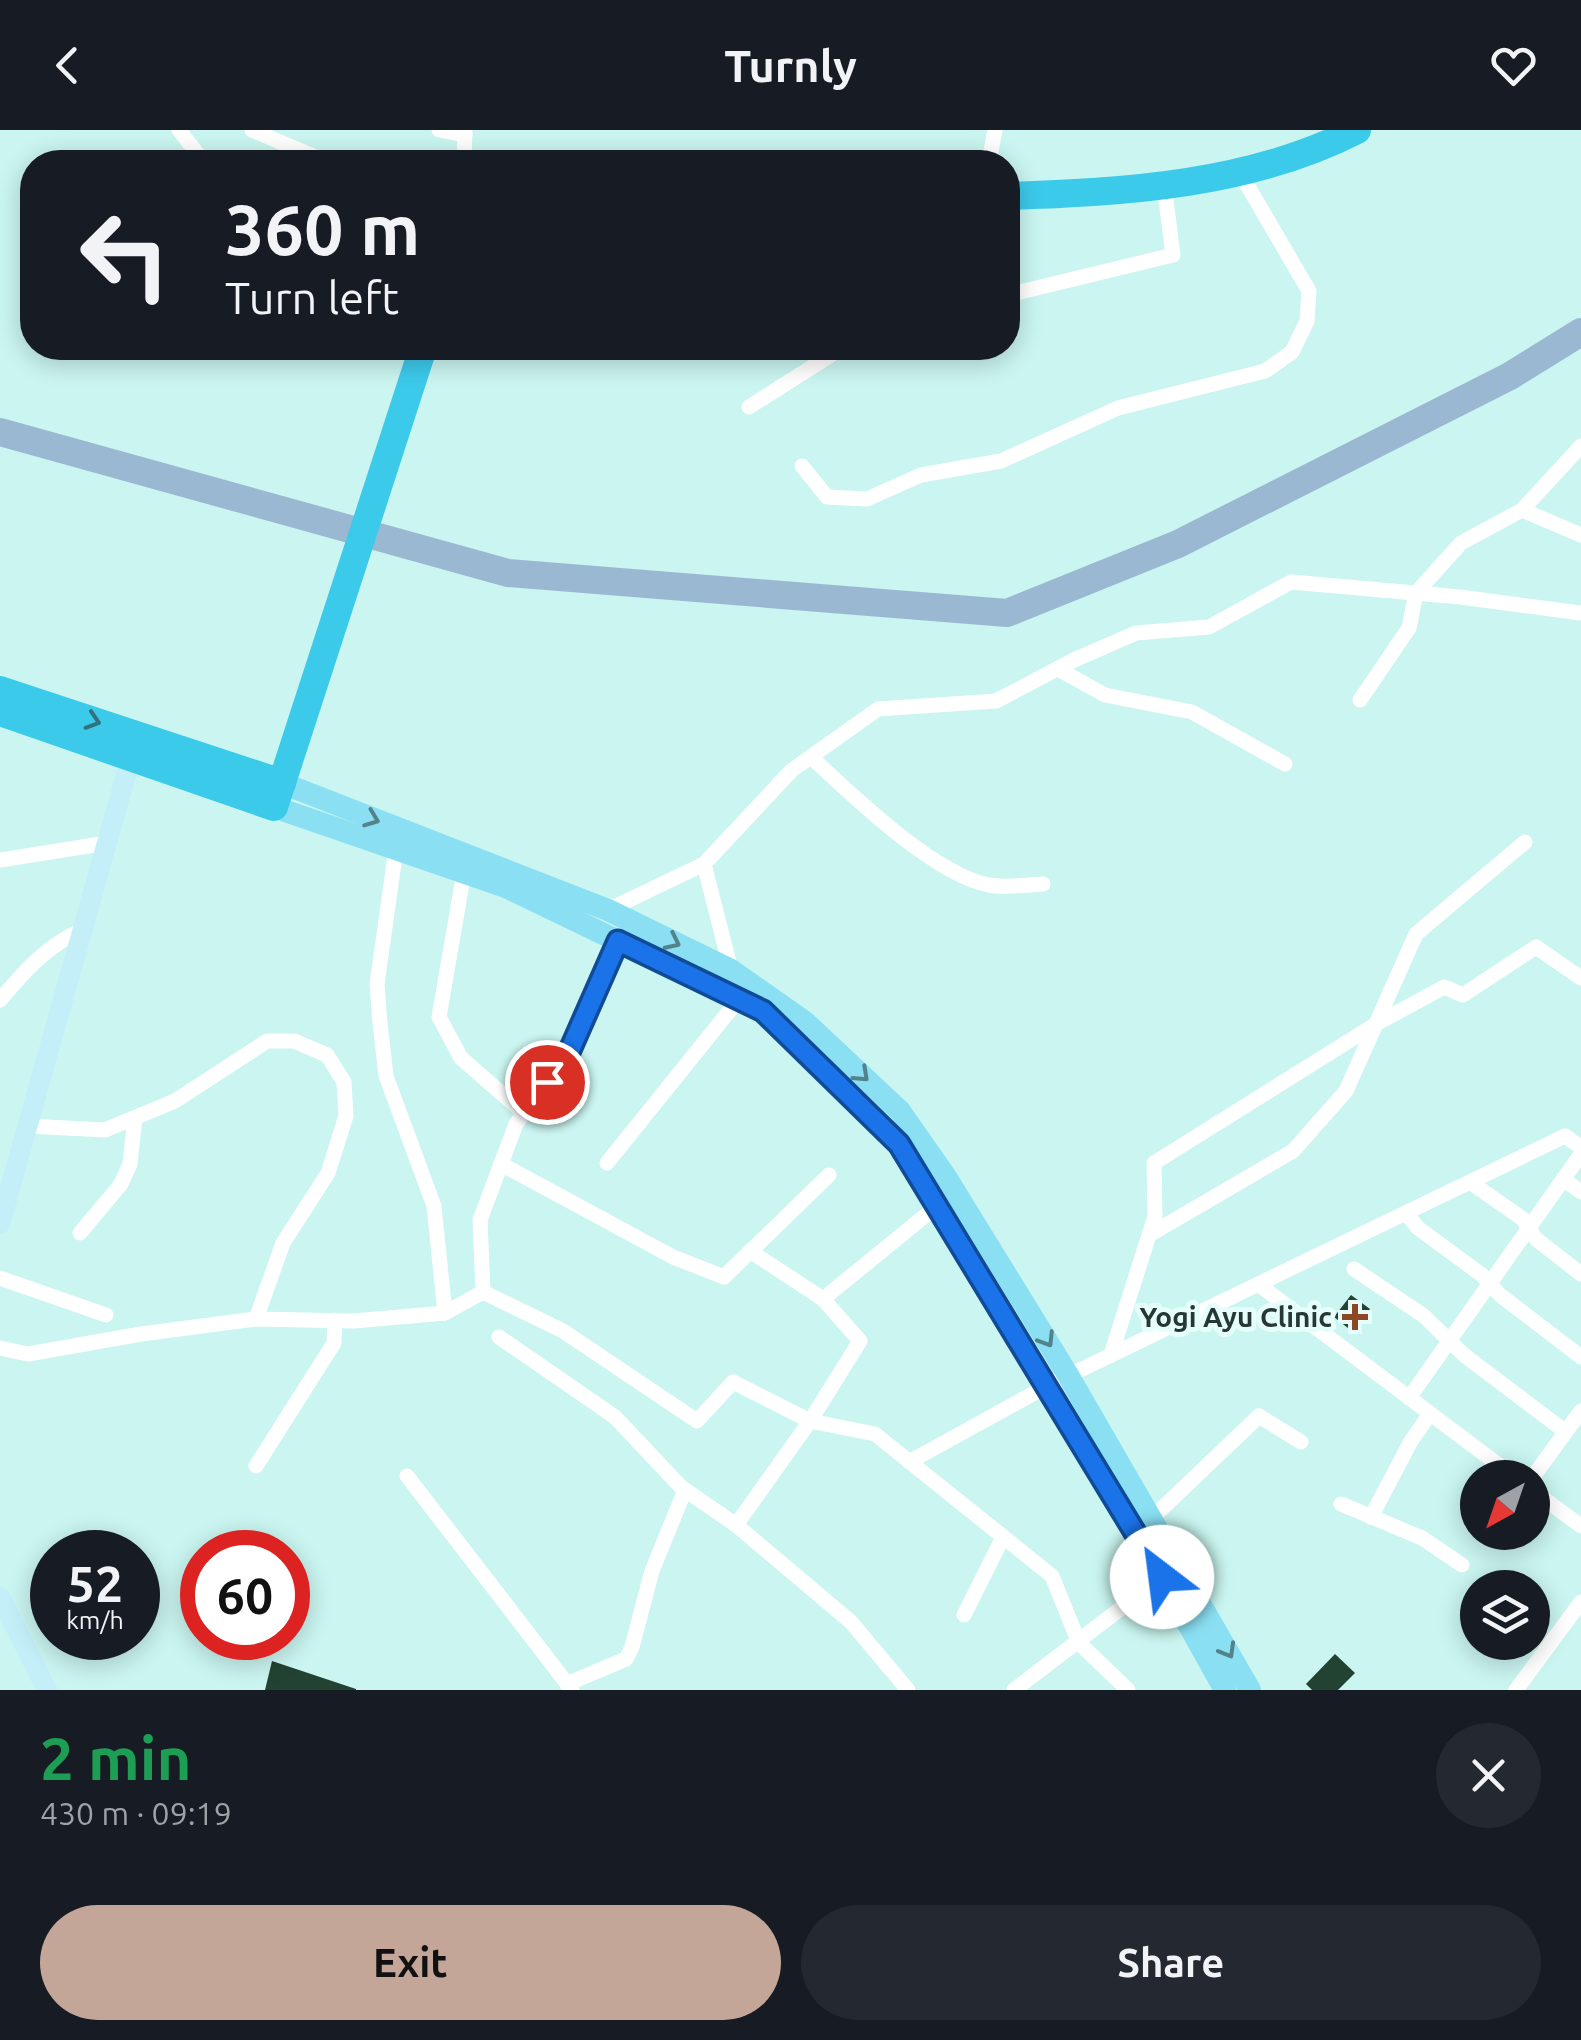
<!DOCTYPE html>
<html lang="en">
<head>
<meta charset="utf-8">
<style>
  body { margin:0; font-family:Ubuntu,sans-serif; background:#242831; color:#f1f3f6; height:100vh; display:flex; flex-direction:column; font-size:38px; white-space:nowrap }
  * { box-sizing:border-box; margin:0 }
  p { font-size:32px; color:#9ea1a6 }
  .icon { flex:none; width:55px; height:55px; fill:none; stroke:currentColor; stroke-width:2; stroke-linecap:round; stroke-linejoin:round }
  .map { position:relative; height:1560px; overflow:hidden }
  .panel { display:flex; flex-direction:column; background:#171b24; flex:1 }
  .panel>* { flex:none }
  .guide { position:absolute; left:20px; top:20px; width:1000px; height:210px; border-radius:40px; box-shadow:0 5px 25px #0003; background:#171b24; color:#f1f3f6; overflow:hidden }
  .needle { width:65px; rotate:220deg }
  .buttons { position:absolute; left:1460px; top:1330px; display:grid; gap:20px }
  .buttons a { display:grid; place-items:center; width:90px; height:90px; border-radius:50%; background:#171b24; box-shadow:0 5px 25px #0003; font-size:50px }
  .speed { position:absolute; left:30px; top:1400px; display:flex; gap:20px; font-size:50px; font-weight:700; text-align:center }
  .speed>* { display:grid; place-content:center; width:130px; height:130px; border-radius:50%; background:#171b24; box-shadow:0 5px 25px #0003; line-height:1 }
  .speed small { font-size:25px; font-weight:400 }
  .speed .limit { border:15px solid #d22; background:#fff; color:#111 }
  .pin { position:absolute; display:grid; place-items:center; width:85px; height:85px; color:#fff; margin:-42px; border:5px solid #fff; border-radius:50%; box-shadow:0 2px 10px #0007 }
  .me { position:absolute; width:110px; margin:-55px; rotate:330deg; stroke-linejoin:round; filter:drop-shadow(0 0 8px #0008) }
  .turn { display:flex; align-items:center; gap:35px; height:210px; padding:0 40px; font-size:45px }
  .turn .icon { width:130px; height:130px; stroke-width:2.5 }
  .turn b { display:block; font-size:70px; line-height:85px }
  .round { display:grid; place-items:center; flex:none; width:105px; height:105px; border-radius:52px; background:#242831 }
  .headline { display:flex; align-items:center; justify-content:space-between; height:170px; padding:0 40px }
  h1 { font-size:60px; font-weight:600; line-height:75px; color:#1e9e55 }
  .action { display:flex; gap:20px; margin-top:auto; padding:20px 40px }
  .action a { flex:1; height:115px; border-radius:60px; background:#c4a698; color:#111; font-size:40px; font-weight:600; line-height:115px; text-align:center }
  .action a+a { background:#242831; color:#f1f3f6 }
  header { display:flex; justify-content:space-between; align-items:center; height:130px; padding:0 40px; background:#171b24; font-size:45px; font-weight:600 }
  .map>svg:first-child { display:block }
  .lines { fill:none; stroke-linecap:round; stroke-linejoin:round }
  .river { stroke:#9bb8d2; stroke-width:28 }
  .building { fill:#224332 }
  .street { stroke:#fff; stroke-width:15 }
  .secondary { stroke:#c4eff9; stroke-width:20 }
  .primary { stroke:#8adff3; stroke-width:22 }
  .highway { stroke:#3ccaeb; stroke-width:28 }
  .oneway { stroke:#2f727e }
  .oneway2 { stroke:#53838a }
  .route-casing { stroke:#114b97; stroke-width:25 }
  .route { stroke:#1a73e8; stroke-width:18 }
  .poi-dot { fill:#8e4725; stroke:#e5fefb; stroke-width:4 }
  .labels { text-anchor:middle; stroke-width:10; stroke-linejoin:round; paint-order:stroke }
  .poi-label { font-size:28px; font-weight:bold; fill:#263735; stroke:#e5fefb; text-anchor:end }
</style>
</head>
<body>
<header><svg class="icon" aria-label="back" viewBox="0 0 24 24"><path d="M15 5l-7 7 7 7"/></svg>Turnly<svg class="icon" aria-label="heart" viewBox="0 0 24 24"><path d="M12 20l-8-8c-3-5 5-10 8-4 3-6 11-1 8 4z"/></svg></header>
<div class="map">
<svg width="1581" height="1560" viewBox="0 0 1581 1560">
  <rect width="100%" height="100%" fill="#caf5f0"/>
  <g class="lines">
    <polyline class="river" points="0,302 508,443 1007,483 1178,414 1510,246 1581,202"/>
  </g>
  <g class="building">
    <polygon points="1351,1165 1370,1179 1353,1202 1334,1187"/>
    <polygon points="1335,1524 1355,1543 1338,1560 1312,1560 1306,1554"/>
    <polygon points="272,1531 356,1559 356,1560 265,1560"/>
  </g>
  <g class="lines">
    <g class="street">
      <polyline points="179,0 204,32"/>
      <polyline points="252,0 327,32"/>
      <polyline points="439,0 465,5"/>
      <polyline points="464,32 465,0"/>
      <polyline points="989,32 995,0"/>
      <polyline points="1016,163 1173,125 1164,54"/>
      <polyline points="749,277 842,218"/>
      <polyline points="802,336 827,367 867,369 921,345 1001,331 1118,278 1265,241 1292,222 1307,191 1309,161 1239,41"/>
      <polyline points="1522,380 1581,405"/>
      <polyline points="1058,539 1105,565 1192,582 1285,634"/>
      <polyline points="1360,570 1409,498 1416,463 1461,413 1522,380 1581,316"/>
      <path d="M 811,627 C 853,666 932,743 988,755 C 1005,758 1026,755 1043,754"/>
      <polyline points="396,719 377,854 380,893 386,946 434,1076 445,1183"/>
      <polyline points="0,730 107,713"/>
      <polyline points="704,734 792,640 878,579 996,571 1074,530 1136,503 1209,497 1291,452 1460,467 1581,483"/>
      <polyline points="464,742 439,887 461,928 524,983"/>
      <polyline points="608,780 704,734 731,840"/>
      <path d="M 0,870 C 24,842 48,814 83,800"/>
      <polyline points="27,996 105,1000 175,971 267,911 294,911 327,925 344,952 346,986 328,1043 283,1113 256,1189"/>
      <polyline points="607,1033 739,869"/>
      <polyline points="501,1034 673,1127 724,1147 829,1045"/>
      <polyline points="1563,1049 1581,1062"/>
      <polyline points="1470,1052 1523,1089 1536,1109 1581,1144"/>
      <polyline points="1406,1083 1418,1098 1482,1145 1500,1165 1581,1227"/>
      <polyline points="80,1103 121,1054 130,1034 135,988"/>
      <polyline points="1149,1105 1293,1021 1346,961 1416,804 1525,712"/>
      <polyline points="1354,1139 1424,1186 1464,1225 1566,1302"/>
      <polyline points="0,1148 106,1185"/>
      <polyline points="1258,1154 1516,1348"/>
      <polyline points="483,1162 563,1201 697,1291 733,1252 810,1291 875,1304 1052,1446 1079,1513 1128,1560"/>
      <polyline points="483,1162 480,1090 516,994 570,920 617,811"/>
      <polyline points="823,1169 937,1076"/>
      <polyline points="499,1207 615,1287 681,1357 736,1395 851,1492 908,1560"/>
      <polyline points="0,1218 28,1224 141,1204 256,1189 354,1191 445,1183 483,1162"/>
      <polyline points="1111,1225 1155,1086 1154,1033 1376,894 1444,857 1463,865 1536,817 1581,848"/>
      <polyline points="1409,1268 1581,1024"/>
      <polyline points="909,1332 1047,1256 1565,1006 1581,1017"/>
      <polyline points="256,1336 334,1213 335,1190"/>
      <polyline points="407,1346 572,1560"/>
      <polyline points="1532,1348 1581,1281"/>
      <polyline points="1532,1360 1581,1396"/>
      <polyline points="1341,1374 1422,1408 1462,1435"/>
      <polyline points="1371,1387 1411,1311 1430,1284"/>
      <polyline points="1152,1388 1259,1286 1301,1312"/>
      <polyline points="736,1395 810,1291 860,1211 823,1169 750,1121"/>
      <polyline points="964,1485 1003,1407"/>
      <polyline points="567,1554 626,1529 632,1517 652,1441 685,1360"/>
      <polyline points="1014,1560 1162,1447"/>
      <polyline points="1516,1560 1581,1472"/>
    </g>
    <g class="secondary">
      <polyline points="0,1094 131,627"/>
      <polyline points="0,1467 47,1560"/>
    </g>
    <g class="primary">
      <polyline points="282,653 608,780 731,840 805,892 900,981 946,1047 1068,1245 1250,1560"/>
      <polyline points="274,677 506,757 763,881 899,1014 1145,1417 1225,1560"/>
    </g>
    <g class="highway">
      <path d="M 1008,66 C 1125,62 1250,55 1357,0"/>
      <polyline points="0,560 282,653"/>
      <polyline points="0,582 274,677 423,218"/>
    </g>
  </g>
  <defs><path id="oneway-chevron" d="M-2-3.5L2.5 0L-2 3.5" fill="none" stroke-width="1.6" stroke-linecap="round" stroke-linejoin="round" transform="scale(2.5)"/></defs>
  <use class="oneway" href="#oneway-chevron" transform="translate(93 591) rotate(18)"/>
  <g class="oneway2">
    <use href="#oneway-chevron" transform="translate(372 689) rotate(21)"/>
    <use href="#oneway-chevron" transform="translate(673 812) rotate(26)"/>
    <use href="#oneway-chevron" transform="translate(862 945) rotate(43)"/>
    <use href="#oneway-chevron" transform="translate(1047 1210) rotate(58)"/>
    <use href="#oneway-chevron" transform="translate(1228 1521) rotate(60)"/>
  </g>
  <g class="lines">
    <defs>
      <polyline id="route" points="547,952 570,920 618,811 763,881 899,1014 1162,1447"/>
    </defs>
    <use href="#route" class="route-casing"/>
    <use href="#route" class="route"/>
  </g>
  <path class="poi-dot" d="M1350 1172h10v10h10v10h-10v10h-10v-10h-10v-10h10z"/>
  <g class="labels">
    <g class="poi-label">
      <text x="1332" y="1197">Yogi Ayu Clinic</text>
    </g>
  </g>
</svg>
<div class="buttons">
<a><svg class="needle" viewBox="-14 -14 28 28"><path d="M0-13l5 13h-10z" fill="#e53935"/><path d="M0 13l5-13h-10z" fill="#9ea1a6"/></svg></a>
<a><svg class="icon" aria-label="layers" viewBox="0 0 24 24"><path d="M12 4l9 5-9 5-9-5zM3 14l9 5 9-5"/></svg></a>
</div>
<div class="speed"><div>52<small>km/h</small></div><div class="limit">60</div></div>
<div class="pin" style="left:547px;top:952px;background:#d93025"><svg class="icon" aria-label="arrive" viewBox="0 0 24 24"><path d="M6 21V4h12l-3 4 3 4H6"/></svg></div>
<svg class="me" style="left:1162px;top:1447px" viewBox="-20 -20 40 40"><circle r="19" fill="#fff"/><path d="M0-13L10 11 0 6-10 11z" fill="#1a73e8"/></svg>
<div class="guide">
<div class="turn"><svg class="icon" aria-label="left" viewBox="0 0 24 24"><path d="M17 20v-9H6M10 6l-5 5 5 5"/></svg><div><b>360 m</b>Turn left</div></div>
</div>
</div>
<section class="panel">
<div class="headline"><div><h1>2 min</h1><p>430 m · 09:19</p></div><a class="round"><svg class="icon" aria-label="close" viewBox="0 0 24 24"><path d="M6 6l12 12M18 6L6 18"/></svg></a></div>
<div class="action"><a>Exit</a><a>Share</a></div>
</section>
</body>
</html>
